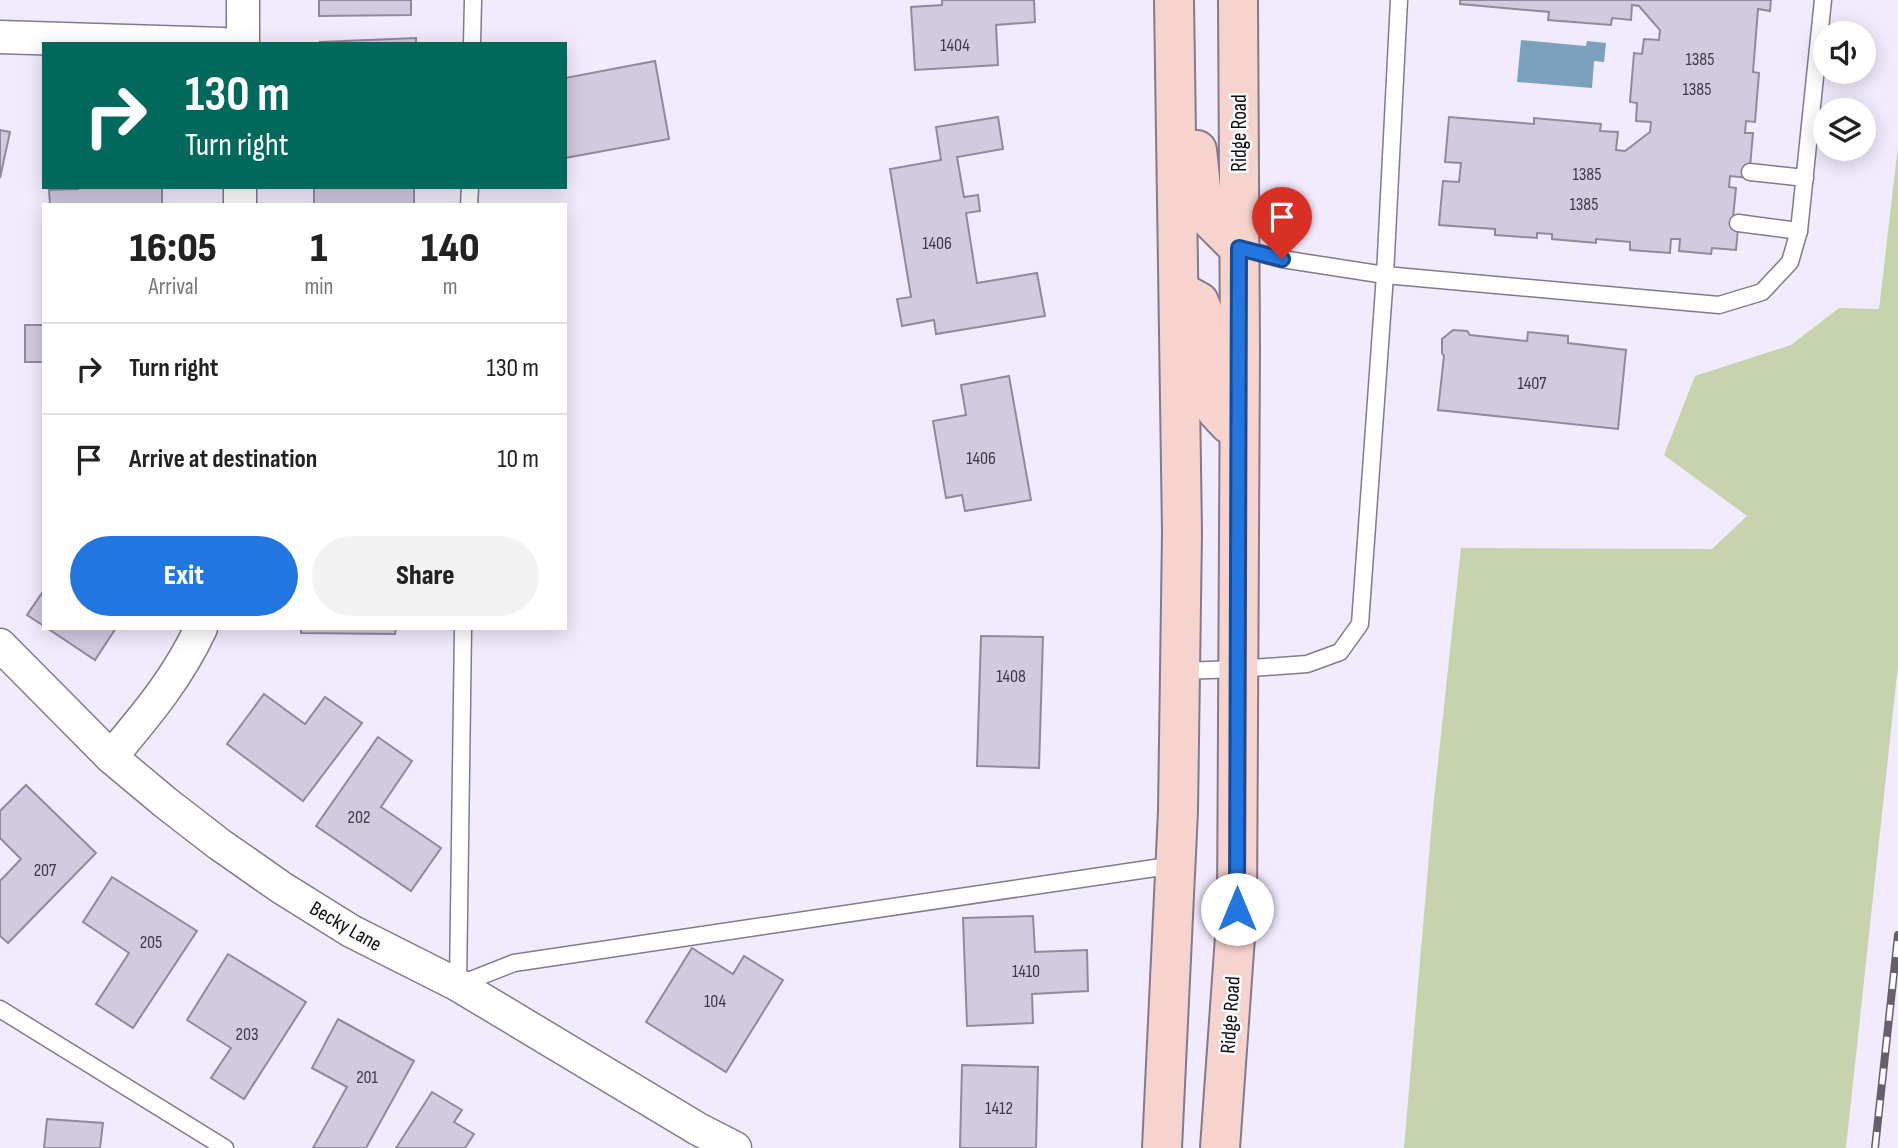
<!DOCTYPE html>
<html lang="en">
<head>
<meta charset="utf-8">
<style>
  body { margin:0; font-family:"Sofia Sans Condensed",sans-serif; background:#f2f2f2; color:#222; height:100vh; display:flex; flex-direction:column; font-size:26px; white-space:nowrap }
  * { box-sizing:border-box; margin:0 }
  p { font-size:23px; color:#767676 }
  .icon { flex:none; width:38px; height:38px; fill:none; stroke:currentColor; stroke-width:2; stroke-linecap:round; stroke-linejoin:round }
  .map { position:relative; flex:1; overflow:hidden }
  .drawer { position:absolute; left:42px; top:203px; width:525px; height:427px; display:flex; flex-direction:column; background:#fff; border-radius:0px; box-shadow:0 4px 18px #0003 }
  .drawer>* { flex:none }
  .guide { position:absolute; left:42px; top:42px; width:525px; height:147px; border-radius:0px; box-shadow:0 4px 18px #0003; background:#00695c; color:#fff; overflow:hidden }
  .tools { position:absolute; left:1813px; top:21px; display:grid; gap:14px }
  .tools a { display:grid; place-items:center; width:63px; height:63px; border-radius:50%; background:#fff; box-shadow:0 4px 18px #0003; font-size:35px }
  .pin { position:absolute; display:grid; place-items:center; width:60px; height:60px; color:#fff; margin:-72px -30px; border-radius:50% 50% 50% 0; rotate:-45deg; box-shadow:0 0 7px #0007 }
  .pin .icon { rotate:45deg }
  .me { position:absolute; width:77px; margin:-38px; rotate:0deg; stroke-linejoin:round; filter:drop-shadow(0 0 5px #0008) }
  .turn { display:flex; align-items:center; gap:24px; height:147px; padding:0 28px; font-size:32px }
  .turn .icon { width:91px; height:91px; stroke-width:2.5 }
  .turn b { display:block; font-size:49px; line-height:60px }
  .eta { display:flex; justify-content:space-evenly; align-items:center; height:119px; text-align:center }
  .eta b { font-size:42px; font-weight:800; line-height:49px }
  .button { display:flex; gap:14px; margin-top:auto; padding:14px 28px }
  .button a { flex:1; height:80px; border-radius:42px; background:#2375e0; color:#fff; font-size:28px; font-weight:800; line-height:80px; text-align:center }
  .button a+a { background:#f2f2f2; color:#222 }
  ul { padding:0; list-style:none }
  li { display:flex; align-items:center; gap:21px; height:91px; padding:0 28px; border-top:2px solid #e0e0e0 }
  li div { flex:1 }
  li b { display:block; font-size:26px }
  li em { font-style:normal }
  .map>svg:first-child { display:block }
  .green { fill:#c6d3ac }
  .water { fill:#7ba1bd }
  .building { fill:#d2cae0; stroke:#91899d; stroke-width:2 }
  .lines { fill:none; stroke-linecap:round; stroke-linejoin:round }
  .lane-casing { stroke:#827a8e; stroke-width:19 }
  .street-casing { stroke:#827a8e; stroke-width:35 }
  .secondary-casing { stroke:#827a8e; stroke-width:42 }
  .lane { stroke:#fff; stroke-width:16 }
  .street { stroke:#fff; stroke-width:32 }
  .secondary { stroke:#f6d3cd; stroke-width:38 }
  .rail-casing { stroke:#65616c; stroke-width:8 }
  .rail { stroke:#fcfcfc; stroke-width:5; stroke-dasharray:16; stroke-linecap:butt }
  .route-casing { stroke:#174c92; stroke-width:18 }
  .route { stroke:#2375e0; stroke-width:12 }
  .labels { text-anchor:middle; stroke-width:5; stroke-linejoin:round; paint-order:stroke }
  .number-label { font-size:18px; fill:#3e3a45 }
  .street-label { font-size:21px; fill:#0d0a11; stroke:#fcfcfc }
</style>
</head>
<body>
<div class="map">
<svg width="1898" height="1148" viewBox="0 0 1898 1148">
  <rect width="100%" height="100%" fill="#f2ebfd"/>
  <polygon class="green" points="1898,146 1898,665 1846,1148 1404,1148 1433,809 1461,548 1712,549 1747,516 1664,455 1695,376 1791,345 1839,308 1879,309"/>
  <polygon class="water" points="1521,40 1586,46 1587,41 1606,43 1604,62 1594,61 1592,88 1517,82"/>
  <g class="building">
    <polygon points="319,0 411,0 411,15 319,16"/>
    <polygon points="942,0 1034,0 1035,22 996,25 998,65 915,70 911,7 942,5"/>
    <polygon points="1460,0 1771,0 1770,11 1758,9 1753,72 1759,73 1755,122 1746,121 1745,133 1753,133 1749,178 1730,176 1729,187 1736,188 1733,218 1739,219 1736,250 1712,248 1711,254 1679,251 1680,239 1671,239 1670,253 1630,250 1630,242 1596,239 1596,243 1552,239 1552,234 1537,233 1537,238 1495,235 1495,229 1439,225 1443,181 1459,182 1461,163 1445,162 1449,117 1534,124 1534,118 1601,124 1600,131 1618,132 1616,150 1625,151 1650,132 1651,122 1636,121 1637,103 1630,102 1634,53 1642,54 1644,39 1659,40 1660,30 1639,6 1632,5 1631,20 1612,18 1611,25 1548,20 1549,12 1460,4"/>
    <polygon points="416,38 416,44 320,44 320,42"/>
    <polygon points="655,61 669,139 565,158 565,78"/>
    <polygon points="998,117 1003,149 957,157 964,197 978,195 980,211 966,213 977,283 1037,273 1045,316 936,334 934,320 902,326 897,299 911,297 890,169 941,160 936,127"/>
    <polygon points="0,130 10,132 0,178"/>
    <polygon points="78,187 162,187 162,205 50,205 49,190 78,189"/>
    <rect x="314" y="187" width="100" height="18"/>
    <rect x="25" y="325" width="19" height="37"/>
    <polygon points="1453,330 1467,331 1470,335 1527,341 1528,332 1568,336 1568,343 1626,350 1618,429 1438,410 1444,356 1442,353 1442,339"/>
    <polygon points="1009,376 1031,500 965,511 962,495 946,498 933,421 966,415 961,385"/>
    <polygon points="44,590 44,626 27,615"/>
    <polygon points="47,628 116,628 95,660"/>
    <polygon points="301,628 396,628 395,634 301,633"/>
    <polygon points="981,636 1043,637 1039,768 977,766"/>
    <polygon points="264,694 305,724 325,697 362,723 303,801 227,744"/>
    <polygon points="378,737 412,761 381,807 441,848 411,891 316,826"/>
    <polygon points="26,785 96,853 8,943 0,936 0,881 21,859 0,838 0,811"/>
    <polygon points="112,877 197,931 133,1028 96,1004 129,953 83,922"/>
    <polygon points="1033,916 1035,952 1087,950 1088,991 1032,994 1033,1023 967,1026 963,918"/>
    <polygon points="692,948 733,974 744,956 783,980 726,1072 646,1022"/>
    <polygon points="228,954 306,1002 244,1099 211,1078 231,1048 187,1020"/>
    <polygon points="338,1019 414,1061 366,1148 313,1148 347,1087 312,1068"/>
    <polygon points="962,1065 1038,1067 1036,1148 960,1148"/>
    <polygon points="432,1092 462,1110 454,1122 474,1134 465,1148 396,1148"/>
    <polygon points="47,1119 103,1123 100,1148 44,1148"/>
  </g>
  <g class="lines">
    <defs>
      <g id="lane">
        <polyline points="472,44 473,0"/>
        <polyline points="1750,172 1805,178"/>
        <polyline points="469,205 470,187"/>
        <polyline points="1738,223 1799,231"/>
        <polyline points="1239,248 1282,259 1385,275 1719,305 1762,292 1790,262 1799,231 1823,0"/>
        <polyline points="463,628 458,985 514,963 1175,865"/>
        <polyline points="1180,671 1238,669 1307,664 1340,652 1360,624 1385,275 1399,0"/>
        <polyline points="0,1009 225,1148"/>
      </g>
      <g id="street">
        <polyline points="0,37 223,44"/>
        <polyline points="243,44 243,0"/>
        <polyline points="240,205 240,187"/>
        <polyline points="0,645 111,757 166,803 219,844 282,888 351,931 458,985 698,1129 735,1148"/>
        <path d="M 111,757 C 147,714 177,679 201,628"/>
      </g>
      <g id="secondary">
        <polyline points="1197,150 1202,197 1210,219 1239,248"/>
        <polyline points="1179,291 1199,302 1206,319 1216,410 1229,424"/>
        <polyline points="1162,1148 1178,811 1182,533 1174,0"/>
        <polyline points="1220,1148 1237,909 1240,350 1238,0"/>
      </g>
    </defs>
    <use href="#lane" class="lane-casing"/>
    <use href="#street" class="street-casing"/>
    <use href="#secondary" class="secondary-casing"/>
    <use href="#lane" class="lane"/>
    <use href="#street" class="street"/>
    <use href="#secondary" class="secondary"/>
    <defs>
      <polyline id="rail" points="1875,1148 1898,935"/>
    </defs>
    <use href="#rail" class="rail-casing"/>
    <use href="#rail" class="rail"/>
  </g>
  <g class="lines">
    <defs>
      <polyline id="route" points="1237,909 1239,248 1282,259"/>
    </defs>
    <use href="#route" class="route-casing"/>
    <use href="#route" class="route"/>
  </g>
  <g class="labels">
    <g class="number-label">
      <text x="955" y="51">1404</text>
      <text x="1700" y="65">1385</text>
      <text x="1697" y="95">1385</text>
      <text x="1587" y="180">1385</text>
      <text x="1584" y="210">1385</text>
      <text x="937" y="249">1406</text>
      <text x="1532" y="389">1407</text>
      <text x="981" y="464">1406</text>
      <text x="1011" y="682">1408</text>
      <text x="359" y="823">202</text>
      <text x="45" y="876">207</text>
      <text x="151" y="948">205</text>
      <text x="1026" y="977">1410</text>
      <text x="715" y="1007">104</text>
      <text x="247" y="1040">203</text>
      <text x="367" y="1083">201</text>
      <text x="999" y="1114">1412</text>
    </g>
    <g class="street-label">
      <text transform="translate(1239 133) rotate(-90)" y="7">Ridge Road</text>
      <text transform="translate(346 926) rotate(30)" y="7">Becky Lane</text>
      <text transform="translate(1230 1015) rotate(-86)" y="7">Ridge Road</text>
    </g>
  </g>
</svg>
<div class="tools">
<a><svg class="icon" aria-label="sound" viewBox="0 0 24 24"><path d="M4 9h4l5-4v14l-5-4H4zM17 9q2 3 0 6"/></svg></a>
<a><svg class="icon" aria-label="layers" viewBox="0 0 24 24"><path d="M12 4l9 5-9 5-9-5zM3 14l9 5 9-5"/></svg></a>
</div>
<div class="pin" style="left:1282px;top:259px;background:#d93025"><svg class="icon" aria-label="arrive" viewBox="0 0 24 24"><path d="M6 21V4h12l-3 4 3 4H6"/></svg></div>
<svg class="me" style="left:1237px;top:909px" viewBox="-20 -20 40 40"><circle r="19" fill="#fff"/><path d="M0-13L10 11 0 6-10 11z" fill="#2375e0"/></svg>
<div class="guide">
<div class="turn"><svg class="icon" aria-label="right" viewBox="0 0 24 24"><path d="M7 20v-9h11M14 6l5 5-5 5"/></svg><div><b>130 m</b>Turn right</div></div>
</div>
<section class="drawer">
<div class="eta">
<div><b>16:05</b><p>Arrival</p></div>
<div><b>1</b><p>min</p></div>
<div><b>140</b><p>m</p></div>
</div>
<ul>
<li><svg class="icon" aria-label="right" viewBox="0 0 24 24"><path d="M7 20v-9h11M14 6l5 5-5 5"/></svg><div><b>Turn right</b></div><em>130 m</em></li>
<li><svg class="icon" aria-label="arrive" viewBox="0 0 24 24"><path d="M6 21V4h12l-3 4 3 4H6"/></svg><div><b>Arrive at destination</b></div><em>10 m</em></li>
</ul>
<div class="button"><a>Exit</a><a>Share</a></div>
</section>
</div>
</body>
</html>
